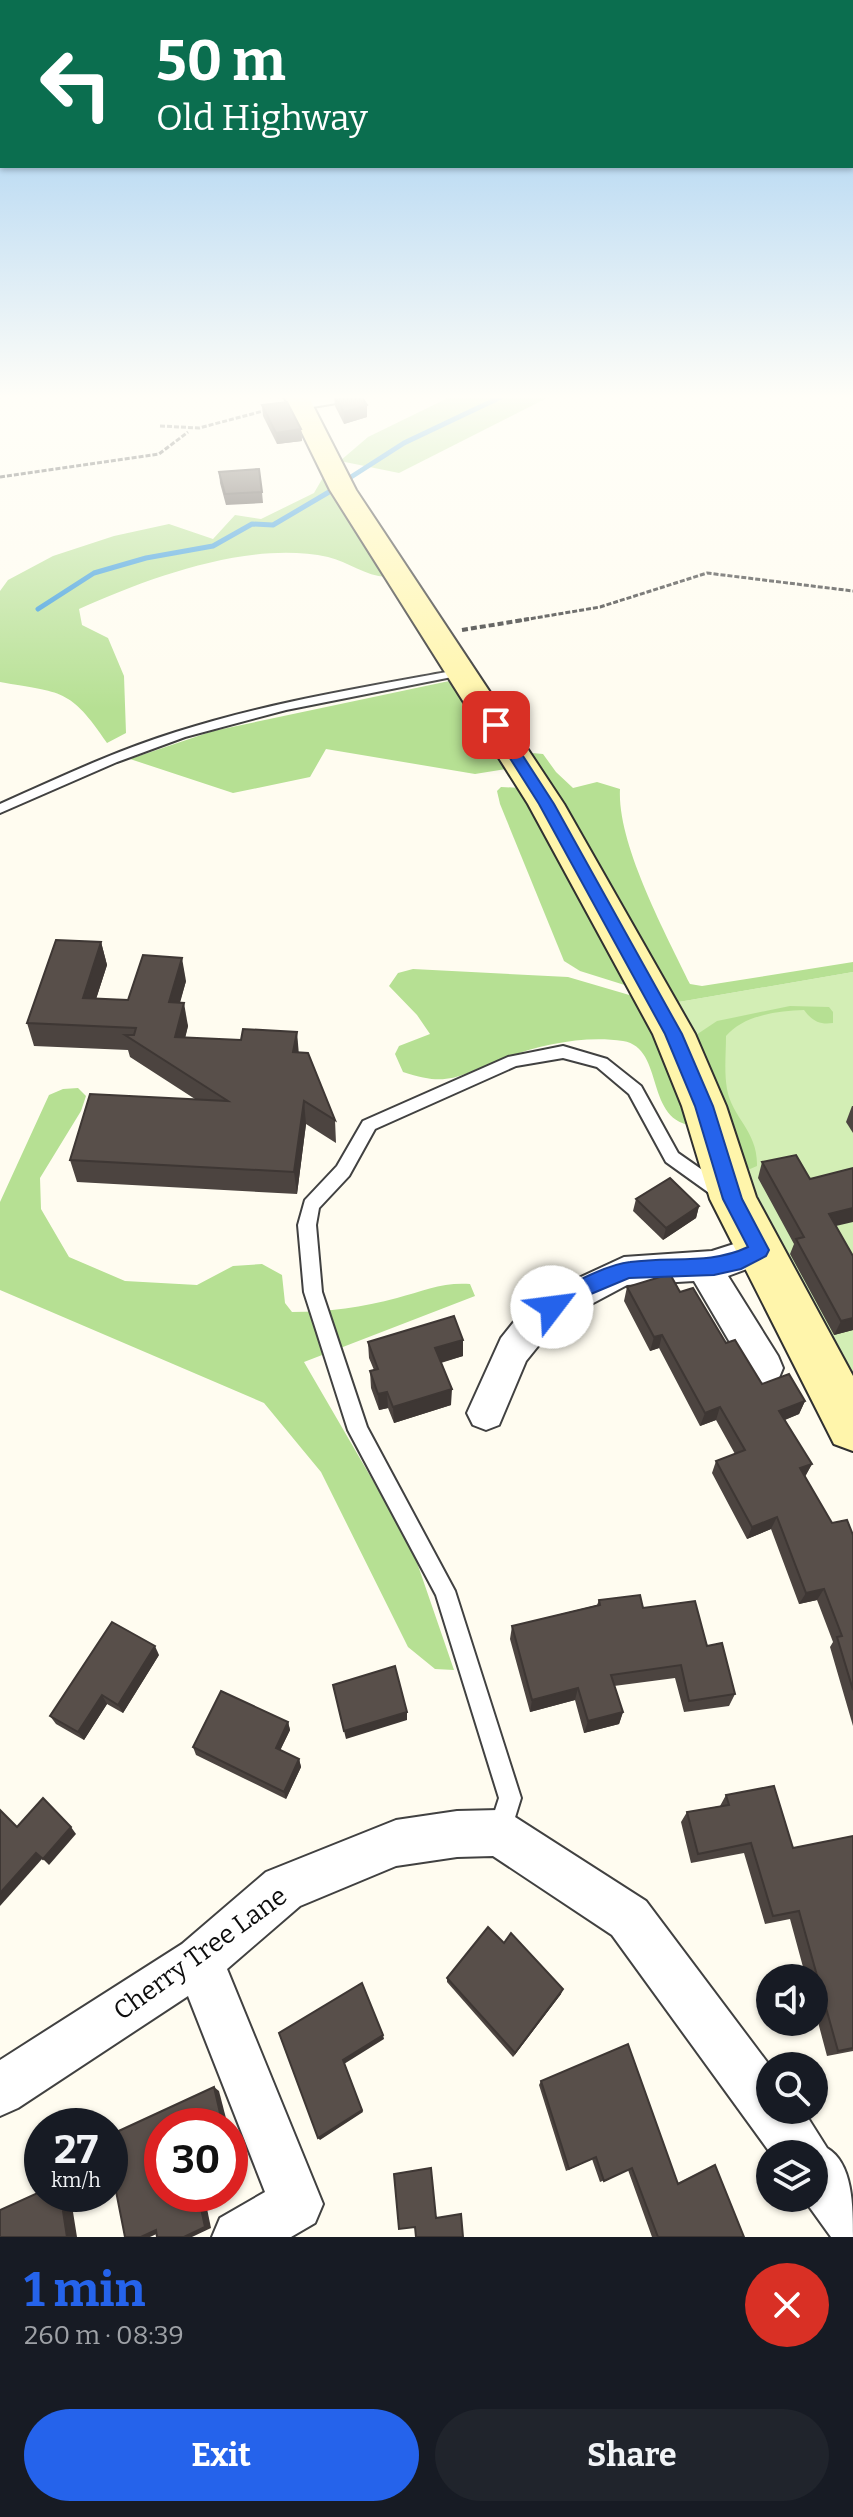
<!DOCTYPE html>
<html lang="en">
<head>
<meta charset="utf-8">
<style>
  body { margin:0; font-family:Bitter,serif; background:#20242c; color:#f1f3f6; height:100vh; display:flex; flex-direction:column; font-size:30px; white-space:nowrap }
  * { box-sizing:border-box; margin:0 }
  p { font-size:26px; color:#9ea1a6 }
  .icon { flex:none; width:44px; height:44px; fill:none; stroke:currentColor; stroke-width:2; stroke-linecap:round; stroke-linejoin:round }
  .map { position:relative; height:2237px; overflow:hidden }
  .details { display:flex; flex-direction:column; background:#171b24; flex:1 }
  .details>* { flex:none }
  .top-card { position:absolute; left:0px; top:0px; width:854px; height:168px; box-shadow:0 2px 6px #0004; background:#0b6e4f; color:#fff; overflow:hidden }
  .fabs { position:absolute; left:756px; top:1964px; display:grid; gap:16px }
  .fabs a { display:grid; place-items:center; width:72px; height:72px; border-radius:50%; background:#171b24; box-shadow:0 2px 6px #0004; font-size:40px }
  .speed { position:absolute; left:24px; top:2108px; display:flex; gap:16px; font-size:40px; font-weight:700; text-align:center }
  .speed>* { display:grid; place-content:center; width:104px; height:104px; border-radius:50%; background:#171b24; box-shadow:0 2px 6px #0004; line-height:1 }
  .speed small { font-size:20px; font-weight:400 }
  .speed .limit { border:12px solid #d22; background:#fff; color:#111 }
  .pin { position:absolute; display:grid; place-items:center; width:68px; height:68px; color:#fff; margin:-34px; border-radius:16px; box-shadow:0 4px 12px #0006 }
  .me { position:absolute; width:88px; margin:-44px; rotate:60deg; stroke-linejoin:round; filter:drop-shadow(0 0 6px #0008) }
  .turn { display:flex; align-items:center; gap:28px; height:168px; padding:0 24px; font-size:36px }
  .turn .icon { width:104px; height:104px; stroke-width:2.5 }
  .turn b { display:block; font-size:56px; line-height:68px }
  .round { display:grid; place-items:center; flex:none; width:84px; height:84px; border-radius:42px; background:#20242c }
  .summary { display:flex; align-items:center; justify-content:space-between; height:136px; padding:0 24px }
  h1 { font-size:48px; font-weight:700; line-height:60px; color:#2563eb }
  .primary-button { display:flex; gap:16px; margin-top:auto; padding:16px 24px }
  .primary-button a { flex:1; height:92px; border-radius:48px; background:#2563eb; color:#fff; font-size:32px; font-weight:700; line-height:92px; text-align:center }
  .primary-button a+a { background:#20242c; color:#f1f3f6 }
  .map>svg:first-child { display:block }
  .green { fill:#d3eeb5 }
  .forest { fill:#b6e093 }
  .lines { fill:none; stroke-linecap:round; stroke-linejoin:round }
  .stream { stroke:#2f96da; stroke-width:5 }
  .lane-casing { stroke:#414141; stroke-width:4 }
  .street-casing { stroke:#414141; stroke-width:4 }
  .secondary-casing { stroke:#303030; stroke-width:4 }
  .path-far1 { stroke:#303030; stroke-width:3; stroke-dasharray:5 2; stroke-linecap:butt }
  .path { stroke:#303030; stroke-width:4; stroke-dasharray:6 3; stroke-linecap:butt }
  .lane { fill:#fff; fill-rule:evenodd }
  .street { fill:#fff; fill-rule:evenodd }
  .secondary { fill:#fff5ab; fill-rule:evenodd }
  .wall { fill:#4c4440 }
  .shaded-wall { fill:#3e3734 }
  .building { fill:#584f4a; stroke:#3e3734; stroke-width:2 }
  .route { fill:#2563eb; stroke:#184099; stroke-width:2 }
  .labels { text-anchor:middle; stroke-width:8; stroke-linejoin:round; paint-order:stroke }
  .near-street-label { font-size:26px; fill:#0e0e0e; stroke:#fff }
</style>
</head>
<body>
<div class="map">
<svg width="853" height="2237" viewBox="0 0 853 2237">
  <rect width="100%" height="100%" fill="#fffcf0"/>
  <polygon class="green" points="853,972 853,1400 820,1336 667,1004"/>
  <g class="forest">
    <polygon points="452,396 551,396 399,473 340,461 368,437"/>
    <path d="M 325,474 L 386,577 C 366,576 348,562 328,557 C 251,540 150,577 79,609 L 82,625 L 108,638 L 124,676 L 126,733 L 107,743 C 70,688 62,693 0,682 L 0,591 L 8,580 L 53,556 L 114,536 L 169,524 L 213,539 L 235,515 L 261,519 L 314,493 Z"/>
    <polygon points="454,680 506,769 475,774 326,749 310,777 233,793 130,759 213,731"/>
    <path d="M 532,753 L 543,754 L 556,772 L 573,788 L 597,782 L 620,789 C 617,844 666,934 690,984 L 702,986 L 853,962 L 853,972 L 667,1004 Z"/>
    <polygon points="501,787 523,788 631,987 580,971 564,961 500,804 497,791"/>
    <path d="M 413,969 L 568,977 L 643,999 L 696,1126 C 643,1123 666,1048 623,1041 C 584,1035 538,1045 502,1059 C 459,1075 450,1088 403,1072 L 395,1054 L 399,1046 L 430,1034 L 417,1015 L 389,986 L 398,973 Z"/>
    <path d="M 790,1006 L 829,1007 L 833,1012 L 833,1023 C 820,1025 812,1021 804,1010 C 777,1011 744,1015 726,1036 C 726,1053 724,1072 727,1089 C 732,1118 758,1131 757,1166 L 750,1169 L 741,1166 L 687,1041 L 717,1021 Z"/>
    <path d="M 78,1088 L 86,1096 L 81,1111 L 40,1178 L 41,1209 L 69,1257 L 125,1281 L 197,1285 L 233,1266 L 262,1264 L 282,1275 L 285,1303 L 292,1312 C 328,1312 363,1307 397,1298 C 423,1291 443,1282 470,1284 L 475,1296 L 304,1362 L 412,1548 L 454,1670 L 435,1669 L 408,1647 L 321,1472 L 264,1403 L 0,1290 L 0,1202 L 49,1095 L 63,1089 Z"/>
  </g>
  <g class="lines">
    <g class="stream">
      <polyline points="351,477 404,443 503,396"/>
      <polyline points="38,609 94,573 146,558 213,546 252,524 273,525 329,492"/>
    </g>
    <defs>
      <g id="lane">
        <path d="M 463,669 L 469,672 L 467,674 L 286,710 L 185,737 L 117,762 L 0,813 L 0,804 C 58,778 115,751 176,732 C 269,702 367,687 463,669 Z"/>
        <polygon points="563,1046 607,1059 641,1086 678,1153 731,1190 733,1195 731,1200 719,1200 666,1162 629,1094 597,1067 563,1058 516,1066 375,1129 349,1176 319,1208 316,1225 322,1292 367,1427 455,1591 521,1798 508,1840 500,1844 492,1840 488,1832 499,1798 436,1595 348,1430 304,1292 298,1225 305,1200 337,1166 363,1121 508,1057"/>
      </g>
      <g id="street">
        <polygon points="317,396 358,396 349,401 300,409 291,404 294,400"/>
        <polygon points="759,1236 771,1240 776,1250 771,1260 728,1276 778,1356 783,1368 778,1380 765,1384 752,1380 694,1281 627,1285 567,1317 551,1330 526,1361 499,1425 486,1430 473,1425 467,1413 501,1338 525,1308 542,1295 624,1257 712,1251"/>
        <path d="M 499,1810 L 515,1817 L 646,1901 L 770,2066 L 770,2110 L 803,2110 L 827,2148 C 853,2163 853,2207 853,2237 L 831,2237 L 803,2198 L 814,2198 L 814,2154 L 771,2154 L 612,1935 L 493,1856 L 457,1857 L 396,1866 L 300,1906 L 227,1969 L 323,2204 L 315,2223 L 291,2237 L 212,2237 L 220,2218 L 265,2192 L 188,1996 L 18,2108 L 0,2116 L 0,2060 L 182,1944 L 266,1872 L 396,1820 L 457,1811 Z"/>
      </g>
      <polygon id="secondary" points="284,396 308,396 356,490 564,804 695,1034 726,1106 756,1197 853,1376 853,1451 834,1444 710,1199 682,1106 653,1034 528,804 330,490"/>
    </defs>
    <use href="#lane" class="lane-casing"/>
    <use href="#street" class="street-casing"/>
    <use href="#secondary" class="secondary-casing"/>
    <g class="path-far1">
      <polyline points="160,426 199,428 267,410"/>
      <polyline points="0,477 159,454 188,432"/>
      <polyline points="517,621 600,607 707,573 853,591"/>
    </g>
    <polyline class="path" points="462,630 529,619"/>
    <use href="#lane" class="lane"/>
    <use href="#street" class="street"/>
    <use href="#secondary" class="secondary"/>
  </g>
  <g class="wall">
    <polygon points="334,396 367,405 367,417 344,424 335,406"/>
    <polygon points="262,405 301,429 302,441 277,444 263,416"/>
    <polygon points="219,472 262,492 263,503 226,505 220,483"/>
    <polygon points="101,942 107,965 96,999 128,1000 186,981 180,1003 188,1026 185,1037 299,1053 335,1120 336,1143 306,1124 297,1194 77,1182 70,1160 195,1099 130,1057 128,1050 34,1046 27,1023"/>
    <polygon points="852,1106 853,1106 853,1133 846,1122"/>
    <polygon points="762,1162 836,1226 853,1256 853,1330 834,1335 790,1254 794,1244 758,1178"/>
    <polygon points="636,1199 699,1206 696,1218 663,1240 633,1211"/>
    <polygon points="627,1287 680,1292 762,1384 805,1401 799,1414 785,1420 812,1464 805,1477 832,1523 853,1535 853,1726 830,1647 833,1642 817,1600 799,1604 771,1529 747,1539 712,1473 716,1461 735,1454 716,1420 700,1426 659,1348 650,1351 624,1301"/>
    <polygon points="463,1340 463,1356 441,1363 451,1405 394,1423 388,1408 379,1410 371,1388 370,1371 374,1370 369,1358 368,1342"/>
    <polygon points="599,1600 643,1608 707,1646 735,1694 729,1706 684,1712 675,1678 614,1686 623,1712 619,1724 584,1733 575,1700 530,1712 510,1639 512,1626 597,1605"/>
    <polygon points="159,1655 123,1713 107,1704 84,1740 56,1724 50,1716"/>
    <polygon points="288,1722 290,1730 280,1750 299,1759 301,1767 286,1799 196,1755 193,1747"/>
    <polygon points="726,1795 793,1848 853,1836 853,2051 827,2056 814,2007 814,1978 806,1978 790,1919 765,1924 744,1853 691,1863 681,1822 687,1812 720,1806"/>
    <polygon points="504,1943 561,1994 513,2057 447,1982 447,1978"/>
    <polygon points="541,2081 678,2183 715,2165 744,2237 652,2237 628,2170 600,2182 592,2159 566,2171 539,2085"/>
  </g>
  <g class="shaded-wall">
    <polygon points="367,405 367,417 344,424 344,412"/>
    <polygon points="301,429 302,441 277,444 276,433"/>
    <polygon points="101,942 107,965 89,1021 83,998"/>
    <polygon points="182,958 186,981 173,1025 169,1002"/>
    <polygon points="184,1003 188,1026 180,1060 175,1037"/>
    <polygon points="297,1032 299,1055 293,1052"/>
    <polygon points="304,1101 306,1124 297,1194 294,1172"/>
    <polygon points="699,1206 696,1218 663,1240 666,1228"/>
    <polygon points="853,1208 853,1222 823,1229 829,1214"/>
    <polygon points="853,1318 853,1330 834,1335 841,1321"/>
    <polygon points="662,1335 659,1348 650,1351 654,1337"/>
    <polygon points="463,1340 463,1356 435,1364 435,1348"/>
    <polygon points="452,1389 451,1405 394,1423 393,1407"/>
    <polygon points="387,1392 388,1408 379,1410 378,1394"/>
    <polygon points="805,1401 799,1414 774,1424 779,1411"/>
    <polygon points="720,1407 716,1420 700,1426 705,1413"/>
    <polygon points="812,1464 805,1476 794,1481 800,1468"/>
    <polygon points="777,1517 771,1529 747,1539 752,1527"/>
    <polygon points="824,1589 817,1600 799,1604 806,1593"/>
    <polygon points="155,1646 159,1655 123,1713 118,1705"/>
    <polygon points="578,1688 575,1700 530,1712 532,1700"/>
    <polygon points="102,1695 107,1704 84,1740 78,1732"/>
    <polygon points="407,1712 407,1720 346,1739 344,1731"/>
    <polygon points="623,1712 619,1724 584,1733 588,1721"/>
    <polygon points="288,1722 290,1730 278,1755 276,1748"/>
    <polygon points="299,1759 301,1767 286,1799 284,1792"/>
    <polygon points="71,1827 76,1834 49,1865 43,1859"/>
    <polygon points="36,1853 42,1859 0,1906 0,1893"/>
    <polygon points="563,1989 561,1994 513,2057 515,2053"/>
    <polygon points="383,2035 384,2039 344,2064 363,2112 320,2140 318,2138 343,2060"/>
    <polygon points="214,2087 219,2091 228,2126 223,2126"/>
    <polygon points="115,2186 123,2188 73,2212 77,2237 67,2237 63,2211 98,2194 110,2194 110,2189"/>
    <polygon points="198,2194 204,2194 211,2228 192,2237 184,2237"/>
    <polygon points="156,2230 163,2231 150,2237 141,2237"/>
  </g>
  <g class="building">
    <polygon points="335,396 361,396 367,405 344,412"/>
    <polygon points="287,402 301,429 276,433 262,405"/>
    <polygon points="259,469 262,492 225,494 219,472"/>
    <polygon points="56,940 101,942 83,998 128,1000 143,955 182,958 169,1002 184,1003 175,1037 241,1040 243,1029 297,1032 293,1052 308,1053 335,1120 304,1101 294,1172 70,1160 90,1094 228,1101 125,1035 134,1035 136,1028 27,1023"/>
    <polygon points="796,1155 810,1179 853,1168 853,1208 829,1214 853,1256 853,1318 841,1321 796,1239 804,1237 762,1162"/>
    <polygon points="670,1178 699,1206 666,1228 636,1199"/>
    <polygon points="670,1274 680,1292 693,1288 726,1343 735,1340 762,1384 789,1374 805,1401 779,1411 812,1464 800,1468 832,1523 847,1520 853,1535 853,1690 837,1637 842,1636 824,1589 806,1593 777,1517 752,1527 716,1461 745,1450 720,1407 705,1413 662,1335 654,1337 627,1287"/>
    <polygon points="454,1316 463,1340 435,1348 452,1389 393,1407 387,1392 378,1394 370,1371 378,1369 368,1342"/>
    <polygon points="640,1595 643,1608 695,1601 707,1646 722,1643 735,1694 689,1701 681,1665 611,1675 623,1712 588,1721 578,1688 532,1700 512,1626 600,1605 599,1600"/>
    <polygon points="112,1622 155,1646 118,1705 102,1695 78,1732 50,1716"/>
    <polygon points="395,1666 407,1712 344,1731 333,1685"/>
    <polygon points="221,1691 288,1722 276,1748 299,1759 284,1792 193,1747"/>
    <polygon points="774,1786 793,1848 853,1836 853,2048 838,2051 799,1911 773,1916 751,1843 698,1854 687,1812 729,1805 726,1795"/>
    <polygon points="43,1798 71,1827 43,1859 36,1853 0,1893 0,1810 17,1827"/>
    <polygon points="488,1927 504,1943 511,1933 563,1989 515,2053 447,1978"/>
    <polygon points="362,1983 383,2035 343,2060 362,2110 318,2138 279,2033"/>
    <polygon points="628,2044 678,2184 715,2165 744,2237 658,2237 632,2168 604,2181 596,2157 569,2169 541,2081"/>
    <polygon points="214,2087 223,2126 162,2126 162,2194 198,2194 205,2227 184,2237 157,2237 156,2230 141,2237 125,2237 115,2186 110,2189 110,2135"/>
    <polygon points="431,2168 436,2218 461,2214 463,2237 416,2237 415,2227 399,2229 394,2174"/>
    <polygon points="42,2191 42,2194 98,2194 63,2211 67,2237 0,2237 0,2210"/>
  </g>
  <linearGradient id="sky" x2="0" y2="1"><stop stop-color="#91c5f0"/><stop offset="0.56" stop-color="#fffef8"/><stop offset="1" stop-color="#fffef8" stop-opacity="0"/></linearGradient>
  <rect width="853" height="709" fill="url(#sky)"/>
  <path class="route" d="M 496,721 L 501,722 L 554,804 L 682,1034 L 713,1106 L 742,1199 L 769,1250 L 766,1256 L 741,1269 L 714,1275 L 629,1278 L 579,1299 L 552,1316 L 545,1313 L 542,1307 C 550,1290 610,1264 630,1262 C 671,1256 710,1265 748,1247 L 723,1199 L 695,1106 L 665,1034 L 539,804 L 489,725 Z"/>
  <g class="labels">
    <g class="near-street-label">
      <text transform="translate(200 1953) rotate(-36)" y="9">Cherry Tree Lane</text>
    </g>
  </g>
</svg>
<div class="fabs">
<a><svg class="icon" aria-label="sound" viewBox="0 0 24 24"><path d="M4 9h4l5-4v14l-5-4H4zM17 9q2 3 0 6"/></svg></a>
<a><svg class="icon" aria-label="search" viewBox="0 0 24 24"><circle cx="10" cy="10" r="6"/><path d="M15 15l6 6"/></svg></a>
<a><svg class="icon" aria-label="layers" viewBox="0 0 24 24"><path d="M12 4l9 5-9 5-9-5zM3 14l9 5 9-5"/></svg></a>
</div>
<div class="speed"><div>27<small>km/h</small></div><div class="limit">30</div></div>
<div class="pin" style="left:496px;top:725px;background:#d93025"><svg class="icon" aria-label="arrive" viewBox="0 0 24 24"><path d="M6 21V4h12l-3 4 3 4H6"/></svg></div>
<svg class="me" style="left:552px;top:1307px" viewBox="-20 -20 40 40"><circle r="19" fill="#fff"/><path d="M0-13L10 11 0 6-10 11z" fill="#2563eb"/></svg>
<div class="top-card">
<div class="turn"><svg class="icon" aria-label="left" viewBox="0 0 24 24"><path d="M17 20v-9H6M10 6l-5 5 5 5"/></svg><div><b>50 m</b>Old Highway</div></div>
</div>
</div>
<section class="details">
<div class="summary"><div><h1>1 min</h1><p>260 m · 08:39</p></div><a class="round" style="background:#d93025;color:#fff"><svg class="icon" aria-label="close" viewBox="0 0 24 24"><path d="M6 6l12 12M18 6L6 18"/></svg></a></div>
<div class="primary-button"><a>Exit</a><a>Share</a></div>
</section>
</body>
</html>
